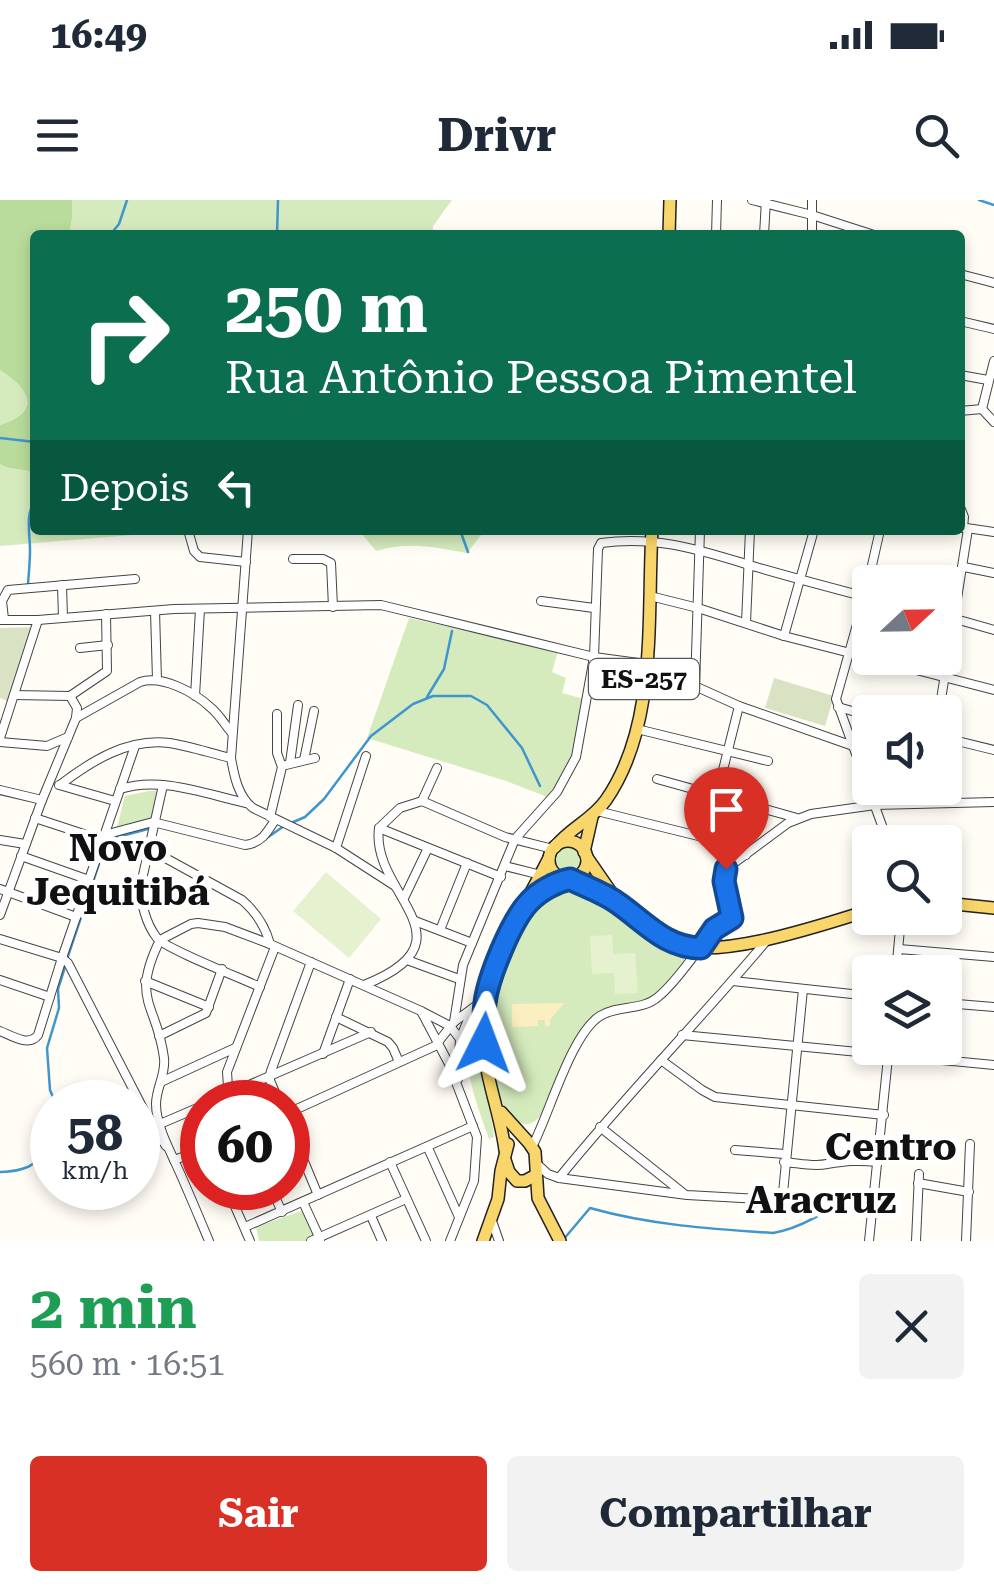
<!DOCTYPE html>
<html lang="pt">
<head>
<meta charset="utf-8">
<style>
  body { margin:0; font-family:"Roboto Serif",serif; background:#f2f2f3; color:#1f2937; height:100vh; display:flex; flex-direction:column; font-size:38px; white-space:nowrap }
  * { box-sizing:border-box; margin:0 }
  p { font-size:32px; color:#747a83 }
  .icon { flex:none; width:55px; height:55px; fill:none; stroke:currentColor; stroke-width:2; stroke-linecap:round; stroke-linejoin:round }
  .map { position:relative; height:1041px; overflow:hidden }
  .side { display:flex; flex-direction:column; background:#fff; flex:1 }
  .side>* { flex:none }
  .top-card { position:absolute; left:30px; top:30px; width:935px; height:305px; border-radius:10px; box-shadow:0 5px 15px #0003; background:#0b6e4f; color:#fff; overflow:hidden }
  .needle { width:65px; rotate:68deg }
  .controls { position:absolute; left:852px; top:365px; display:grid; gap:20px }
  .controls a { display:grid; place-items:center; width:110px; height:110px; border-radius:10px; background:#fff; box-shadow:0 5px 15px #0003; font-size:50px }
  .speed { position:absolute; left:30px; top:880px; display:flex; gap:20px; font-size:50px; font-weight:700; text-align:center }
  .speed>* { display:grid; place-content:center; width:130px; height:130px; border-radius:50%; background:#fff; box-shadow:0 5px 15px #0003; line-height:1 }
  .speed small { font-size:25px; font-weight:400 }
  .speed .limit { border:15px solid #d22; background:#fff; color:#111 }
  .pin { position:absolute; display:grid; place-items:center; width:85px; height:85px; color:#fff; margin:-102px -42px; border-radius:50% 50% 50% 0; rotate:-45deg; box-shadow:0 0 10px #0007 }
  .pin .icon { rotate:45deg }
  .me { position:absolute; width:110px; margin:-55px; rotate:3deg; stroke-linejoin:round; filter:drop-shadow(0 0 8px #0008) }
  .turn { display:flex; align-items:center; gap:35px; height:210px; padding:0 30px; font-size:45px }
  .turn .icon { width:130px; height:130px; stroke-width:2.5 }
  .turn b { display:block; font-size:70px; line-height:85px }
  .then { display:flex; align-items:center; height:95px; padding:0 30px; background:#0003; gap:20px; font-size:38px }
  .round { display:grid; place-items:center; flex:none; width:105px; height:105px; border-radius:10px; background:#f2f2f3 }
  .headline { display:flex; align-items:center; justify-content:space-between; height:170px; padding:0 30px }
  h1 { font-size:60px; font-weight:700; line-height:75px; color:#1e9e55 }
  .action { display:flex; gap:20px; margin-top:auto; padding:20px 30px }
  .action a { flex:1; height:115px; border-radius:10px; background:#d93025; color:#fff; font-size:40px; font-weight:700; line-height:115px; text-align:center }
  .action a+a { background:#f2f2f3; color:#1f2937 }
  .status { display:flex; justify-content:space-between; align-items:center; height:70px; padding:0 50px; background:#fff; direction:ltr }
  .status svg { height:28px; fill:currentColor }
  header { display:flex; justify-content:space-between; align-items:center; height:130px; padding:0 30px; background:#fff; font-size:45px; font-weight:700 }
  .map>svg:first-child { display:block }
  .green { fill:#d5ebbd }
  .forest { fill:#b9dc9c }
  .sand { fill:#fbeec1 }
  .cemetery { fill:#d9e3c4 }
  .pitch { fill:#e6f2cf }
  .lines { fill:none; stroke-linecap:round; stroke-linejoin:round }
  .stream { stroke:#3f96cf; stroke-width:2.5 }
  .minor-casing { stroke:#444; stroke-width:10 }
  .major-casing { stroke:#222; stroke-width:14 }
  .minor { stroke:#fff; stroke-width:8 }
  .major { stroke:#f9d66b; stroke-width:11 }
  .route-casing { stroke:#114b97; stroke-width:25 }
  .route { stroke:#1a73e8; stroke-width:18 }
  .labels { text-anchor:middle; stroke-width:10; stroke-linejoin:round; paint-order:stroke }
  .shield { fill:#fff; stroke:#585858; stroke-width:2.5 }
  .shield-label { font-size:25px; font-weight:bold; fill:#111 }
  .district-label { font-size:38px; font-weight:bold; fill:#111; stroke:#fff }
</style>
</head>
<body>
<div class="status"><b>16:49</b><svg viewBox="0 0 49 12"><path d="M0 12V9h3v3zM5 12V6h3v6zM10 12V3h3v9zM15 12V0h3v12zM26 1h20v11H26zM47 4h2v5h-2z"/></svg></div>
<header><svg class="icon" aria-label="menu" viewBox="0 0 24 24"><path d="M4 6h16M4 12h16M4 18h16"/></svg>Drivr<svg class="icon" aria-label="search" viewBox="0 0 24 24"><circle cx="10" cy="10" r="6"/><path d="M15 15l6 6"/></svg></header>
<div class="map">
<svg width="994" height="1041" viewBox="0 0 994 1041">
  <rect width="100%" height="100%" fill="#fffdf5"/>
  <g class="green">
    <polygon points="72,0 452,0 433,26 433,35 69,35 72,19"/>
    <path d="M 0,170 C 30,187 41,212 0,225 Z"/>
    <path d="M 0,264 C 11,271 25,268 35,273 L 35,330 L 129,330 L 132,335 L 0,346 Z"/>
    <path d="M 355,330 L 485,330 L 467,353 C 435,347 407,341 376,351 L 362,334 Z"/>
    <polygon points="409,418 558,451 552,472 566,478 562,493 584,499 576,553 555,600 506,581 367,538"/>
    <polygon points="149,591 160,591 154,623 115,635 125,596"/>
    <circle cx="568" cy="661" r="16"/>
    <path d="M 563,685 C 599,686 626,718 653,739 C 664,747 680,748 687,759 C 672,779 659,798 634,802 C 621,804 608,805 597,813 C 575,827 559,876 547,901 C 541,926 520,934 506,909 C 474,854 499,709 563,685 Z"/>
    <path d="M 480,819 L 480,860 L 493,929 L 494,937 L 489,939 C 477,902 454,854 480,819 Z"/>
    <polygon points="301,1011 306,1013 316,1035 306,1041 259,1041 256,1027"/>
  </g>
  <path class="forest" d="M 0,0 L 72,0 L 72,19 L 69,35 L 35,35 L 35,273 C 23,268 11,271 0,264 L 0,225 C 43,211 29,188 0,170 Z"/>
  <polygon class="sand" points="564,803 550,820 550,826 545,826 545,820 538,820 538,826 512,827 512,804"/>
  <g class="cemetery">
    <polygon points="35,427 10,502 0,498 0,428"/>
    <polygon points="774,478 834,496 825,526 765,508"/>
  </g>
  <g class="pitch">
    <polygon points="326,672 381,719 349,758 293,711"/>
    <polygon points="612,735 613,754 635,753 638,793 615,794 614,773 592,774 590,736"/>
  </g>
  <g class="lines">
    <g class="stream">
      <polyline points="979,0 994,5"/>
      <polyline points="110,35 119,24 127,0"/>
      <polyline points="277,35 278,0"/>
      <polyline points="0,238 35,242"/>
      <polyline points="460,330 468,352"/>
      <path d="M 28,384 C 29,372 30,361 30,350 C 30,332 25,316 35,300"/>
      <polyline points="427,497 444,469 452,431"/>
      <polyline points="291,623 305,617 324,599 371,536 413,504 433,496 471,496 487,505 522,548 540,586"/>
      <polyline points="254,647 284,626"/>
      <polyline points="67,759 105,646 114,638 148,629"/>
      <polyline points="55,902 50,890 47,848 59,808 58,789 65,767"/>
      <path d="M 0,972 C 35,971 39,962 52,931"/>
      <path d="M 563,1040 L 590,1008 C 650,1025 711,1029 773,1033 C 804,1028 833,1007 859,990"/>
    </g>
    <defs>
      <g id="minor">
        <polyline points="752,0 812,15 874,35"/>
        <polyline points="716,35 717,0"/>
        <polyline points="764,35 766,0"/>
        <polyline points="812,35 812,0"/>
        <polyline points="960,74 994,83"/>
        <polyline points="960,121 994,129"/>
        <polyline points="960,175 988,180"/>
        <polyline points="982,209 994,161"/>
        <polyline points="960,211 982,209 994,222"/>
        <polyline points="960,307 964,317 963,328"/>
        <polyline points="960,327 994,332"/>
        <polyline points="188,330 194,351 200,357 246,362"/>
        <path d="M 248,330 L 231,558 C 234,575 238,597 253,608 L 336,648 L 395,686"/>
        <polyline points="880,330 865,396 836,499 888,642"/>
        <polyline points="293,359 323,359 331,363 333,407"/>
        <polyline points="964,367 994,373"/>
        <polyline points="62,385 63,418"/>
        <polyline points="650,396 698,408 784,436 994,490"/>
        <polyline points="541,401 594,408"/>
        <polyline points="155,411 157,480"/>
        <polyline points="945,416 994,430"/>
        <polyline points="4,419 2,401 8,390 135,379"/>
        <polyline points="0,420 38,420 174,409 381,405 594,457 646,464 739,506 853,546"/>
        <polyline points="746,423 750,330"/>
        <polyline points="784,436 814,330"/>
        <polyline points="80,448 108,445"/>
        <polyline points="695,486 700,330"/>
        <polyline points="14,495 70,496 107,471 106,414"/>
        <polyline points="195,496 200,409"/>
        <polyline points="838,507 870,516"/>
        <polyline points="939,512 968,329"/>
        <path d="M 76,518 L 140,482 C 162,475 194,492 210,507 C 219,514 225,525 232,533"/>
        <polyline points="637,529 768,561"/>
        <polyline points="0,538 38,420"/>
        <polyline points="945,538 994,550"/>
        <polyline points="0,542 47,546 68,537"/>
        <polyline points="304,560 314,511"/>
        <polyline points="290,563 298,505"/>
        <polyline points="286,565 315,558"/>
        <polyline points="657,579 797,618"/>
        <polyline points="59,585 115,601"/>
        <path d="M 60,585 C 91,561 128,538 169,543 C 189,546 210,553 231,558"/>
        <path d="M 163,585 L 141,684 C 140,702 146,724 157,738 C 164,748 243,779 260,787"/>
        <path d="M 120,589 C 161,576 205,594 246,603"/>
        <polyline points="0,590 42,600"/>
        <polyline points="422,601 437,568"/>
        <polyline points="886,603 907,588"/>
        <polyline points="597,611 735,645 746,655"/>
        <polyline points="270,617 282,567 277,553 277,514"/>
        <polyline points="35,618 102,640"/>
        <polyline points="379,628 501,677"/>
        <path d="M 104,635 L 153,622 L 245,645 C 261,643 267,633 275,620"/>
        <polyline points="706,638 739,506"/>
        <polyline points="0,640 25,644"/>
        <polyline points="336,648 366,556"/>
        <path d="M 149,649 L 242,700 C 256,712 265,725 270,744"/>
        <polyline points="21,656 89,680"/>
        <polyline points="505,666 541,675"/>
        <polyline points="0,689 76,717"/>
        <polyline points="404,698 428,648"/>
        <polyline points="0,715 42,600 76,518 77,508 70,496"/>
        <polyline points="415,721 472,743"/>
        <polyline points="440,730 467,663"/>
        <polyline points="0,739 62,758 68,763 149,920 166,946"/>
        <polyline points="899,749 994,757"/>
        <polyline points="407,760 459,779"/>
        <polyline points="896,772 901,718"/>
        <polyline points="0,780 50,797"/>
        <polyline points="145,781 209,807"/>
        <polyline points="733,781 870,796"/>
        <path d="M 364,785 C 478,740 370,694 379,628 L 400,608 L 422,601 L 505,637 L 553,649"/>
        <polyline points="945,803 994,807"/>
        <polyline points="421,811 449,864 477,937 474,981 450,1041"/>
        <polyline points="336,817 388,842 393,848 399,862"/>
        <path d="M 454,822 L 463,765 L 515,639 L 557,592 L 576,557 L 594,457 L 598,349 L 601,343 C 658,335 703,351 756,367 C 794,378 832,388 870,398"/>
        <path d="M 0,831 C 12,836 29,847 38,835 L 62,758 L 135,546"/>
        <polyline points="682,835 994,865"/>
        <polyline points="159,836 206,813 222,769"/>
        <polyline points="323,854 350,779"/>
        <polyline points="661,860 702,890 715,897 884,915"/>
        <polyline points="458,879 460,839 472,810"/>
        <polyline points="163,881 235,848"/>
        <polyline points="210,902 371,832"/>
        <polyline points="234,902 228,887 227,872 275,747"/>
        <polyline points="279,902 269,878 271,871 311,762"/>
        <polyline points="288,913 435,846 454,822 485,799"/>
        <polyline points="288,923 318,995"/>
        <polyline points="160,924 202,906"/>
        <polyline points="600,927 683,993"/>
        <path d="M 532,947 C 549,915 571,834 600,816 C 617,805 642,811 658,797 C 686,774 701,737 731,718 L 723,681 L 726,669 L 788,623 L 811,614 L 875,605 L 994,602"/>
        <polyline points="428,948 459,1017"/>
        <polyline points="735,950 785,954"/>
        <polyline points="174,960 202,950"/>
        <polyline points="390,962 426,1041"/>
        <path d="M 784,962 C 798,963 813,967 827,964 C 847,961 857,960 878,962"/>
        <polyline points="537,964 548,974 559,978 687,995 776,1000 783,993 803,789"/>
        <path d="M 559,978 C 626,895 700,820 768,739"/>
        <polyline points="918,983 969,992"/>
        <polyline points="227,988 250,1041"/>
        <polyline points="271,988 282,1012"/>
        <polyline points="303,1002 320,1039"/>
        <polyline points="371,1016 382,1041"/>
        <polyline points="492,1021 499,1041"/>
        <polyline points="245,1027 473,926"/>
        <path d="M 209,1041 C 198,1015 187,988 175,962 C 167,945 156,923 156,904 C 156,888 166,875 164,858 C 157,803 130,801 160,740 L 191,724 L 198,723 L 225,727 L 270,744 L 421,811 L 450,826 L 460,839"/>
        <polyline points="311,1041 406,999"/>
        <polyline points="869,1041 889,848"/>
        <polyline points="916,1041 919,974"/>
        <polyline points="966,1041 970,944"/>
      </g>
      <g id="major">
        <polyline points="669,35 670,0"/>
        <circle cx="568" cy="660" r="19"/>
        <path d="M 555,647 C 570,628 592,620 606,600 C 658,525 647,417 652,330"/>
        <polyline points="584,652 592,617"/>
        <polyline points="586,656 615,698"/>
        <path d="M 570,679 C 586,687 604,693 618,703 C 638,716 652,733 675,743 C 717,761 825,724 870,710"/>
        <polyline points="531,700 545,689 566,679"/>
        <polyline points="945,703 994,708"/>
        <polyline points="501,912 529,943 535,952 538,998 560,1041"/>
        <path d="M 505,950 C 501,919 490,890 485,859 C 474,781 516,724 549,658"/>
        <polyline points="505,960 509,972 517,981 525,981 536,975"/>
        <polyline points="483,1041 498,999 501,971 508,944"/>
      </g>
    </defs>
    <use href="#minor" class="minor-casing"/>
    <use href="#major" class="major-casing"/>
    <use href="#minor" class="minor"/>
    <use href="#major" class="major"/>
  </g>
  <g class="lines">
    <defs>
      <path id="route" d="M 484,843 C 484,830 483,817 485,803 C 488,778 511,721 529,702 C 539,691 556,682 570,679 C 586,687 605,693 619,704 C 646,723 666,748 701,748 L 714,729 L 732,718 L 724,681 L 726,669"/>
    </defs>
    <use href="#route" class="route-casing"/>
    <use href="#route" class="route"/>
  </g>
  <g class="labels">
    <rect class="shield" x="589" y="459" width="110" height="40" rx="8"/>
    <g class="shield-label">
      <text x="644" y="488">ES-257</text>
    </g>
    <g class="district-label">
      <text x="118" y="661">Novo<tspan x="118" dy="44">Jequitibá</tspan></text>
      <text x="891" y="960">Centro</text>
      <text x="821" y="1013">Aracruz</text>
    </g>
  </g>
</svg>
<div class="controls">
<a><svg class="needle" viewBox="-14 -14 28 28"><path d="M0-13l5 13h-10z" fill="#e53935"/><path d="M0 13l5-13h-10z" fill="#747a83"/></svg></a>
<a><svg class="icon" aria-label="sound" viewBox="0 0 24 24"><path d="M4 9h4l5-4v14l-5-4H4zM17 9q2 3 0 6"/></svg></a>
<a><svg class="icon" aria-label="search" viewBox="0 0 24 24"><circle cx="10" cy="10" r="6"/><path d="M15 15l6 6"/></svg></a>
<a><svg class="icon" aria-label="layers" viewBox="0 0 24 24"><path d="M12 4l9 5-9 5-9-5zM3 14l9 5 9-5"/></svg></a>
</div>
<div class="speed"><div>58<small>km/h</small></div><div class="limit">60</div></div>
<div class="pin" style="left:726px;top:669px;background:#d93025"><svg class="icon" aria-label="arrive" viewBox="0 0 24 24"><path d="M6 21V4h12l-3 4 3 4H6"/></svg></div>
<svg class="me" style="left:484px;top:843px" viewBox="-20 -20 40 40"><path d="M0-17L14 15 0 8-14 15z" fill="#1a73e8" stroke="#fff" stroke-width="4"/></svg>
<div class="top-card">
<div class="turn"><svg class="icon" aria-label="right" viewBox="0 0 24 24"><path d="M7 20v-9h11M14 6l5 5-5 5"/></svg><div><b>250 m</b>Rua Antônio Pessoa Pimentel</div></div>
<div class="then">Depois<svg class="icon" aria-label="left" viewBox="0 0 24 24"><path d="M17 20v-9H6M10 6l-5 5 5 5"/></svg></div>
</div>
</div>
<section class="side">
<div class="headline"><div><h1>2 min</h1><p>560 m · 16:51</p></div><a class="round"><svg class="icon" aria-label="close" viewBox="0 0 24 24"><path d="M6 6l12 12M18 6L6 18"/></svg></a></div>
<div class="action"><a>Sair</a><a>Compartilhar</a></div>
</section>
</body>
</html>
